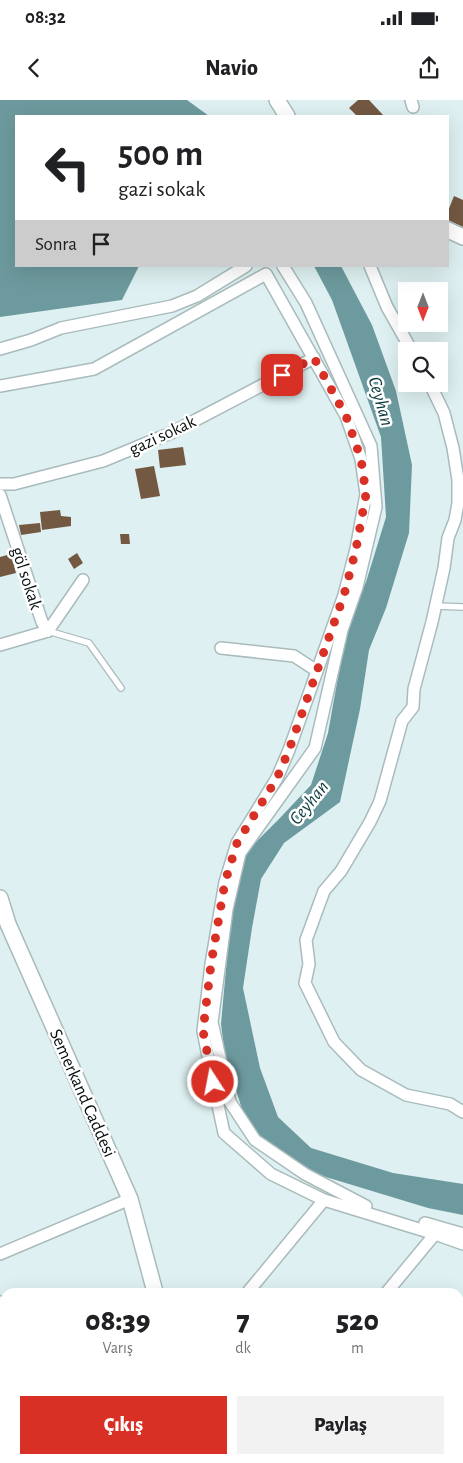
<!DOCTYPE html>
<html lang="tr">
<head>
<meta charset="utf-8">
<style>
  body { margin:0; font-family:"Alegreya Sans",sans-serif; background:#f2f2f2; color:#202124; height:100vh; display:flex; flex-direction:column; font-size:19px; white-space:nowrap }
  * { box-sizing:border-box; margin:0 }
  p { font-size:16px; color:#757577 }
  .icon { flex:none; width:28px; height:28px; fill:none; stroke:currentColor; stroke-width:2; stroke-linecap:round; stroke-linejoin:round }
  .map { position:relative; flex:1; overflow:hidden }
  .side { position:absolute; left:0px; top:1188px; width:464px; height:176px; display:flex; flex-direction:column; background:#fff; border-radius:15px 15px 0 0; box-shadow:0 5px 20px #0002 }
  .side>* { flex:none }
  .guide { position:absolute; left:15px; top:15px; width:434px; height:152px; border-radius:0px; box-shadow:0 5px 20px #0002; background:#fff; color:#202124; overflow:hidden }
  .needle { width:32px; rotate:180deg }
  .tools { position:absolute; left:398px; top:182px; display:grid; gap:10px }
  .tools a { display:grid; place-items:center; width:50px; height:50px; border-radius:0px; background:#fff; box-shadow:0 5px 20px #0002; font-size:25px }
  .pin { position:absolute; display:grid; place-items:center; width:42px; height:42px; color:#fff; margin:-21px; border-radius:10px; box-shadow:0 2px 8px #0006 }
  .me { position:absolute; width:55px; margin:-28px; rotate:349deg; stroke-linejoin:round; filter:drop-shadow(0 0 4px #0008) }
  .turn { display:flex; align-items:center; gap:18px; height:105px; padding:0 20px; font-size:22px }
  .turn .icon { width:65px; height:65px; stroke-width:2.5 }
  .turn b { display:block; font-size:35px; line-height:42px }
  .then { display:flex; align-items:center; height:48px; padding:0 20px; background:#0003; gap:10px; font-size:19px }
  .eta { display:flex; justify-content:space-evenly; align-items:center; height:85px; text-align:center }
  .eta b { font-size:30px; font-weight:800; line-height:35px }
  .cta { display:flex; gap:10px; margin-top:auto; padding:10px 20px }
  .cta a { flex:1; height:58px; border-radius:0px; background:#d93025; color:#fff; font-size:20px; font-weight:800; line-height:58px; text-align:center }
  .cta a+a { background:#f2f2f2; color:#202124 }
  .status { display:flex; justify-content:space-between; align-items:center; height:35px; padding:0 25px; background:#fff; direction:ltr }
  .status svg { height:14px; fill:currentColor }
  header { display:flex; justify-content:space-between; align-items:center; height:65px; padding:0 20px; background:#fff; font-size:22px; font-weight:800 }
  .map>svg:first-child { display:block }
  .water { fill:#6d9a9e }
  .building { fill:#735942 }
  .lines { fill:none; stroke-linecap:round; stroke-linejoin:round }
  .lane-casing { stroke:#a9bbbc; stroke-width:8 }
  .street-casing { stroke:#a9bbbc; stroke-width:14 }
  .secondary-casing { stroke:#a9bbbc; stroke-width:18 }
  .lane { stroke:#fff; stroke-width:5.5 }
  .street { stroke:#fff; stroke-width:11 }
  .secondary { stroke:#fff; stroke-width:15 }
  .route { stroke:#d93025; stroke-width:9; stroke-dasharray:0 16.2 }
  .labels { text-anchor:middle; stroke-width:5; stroke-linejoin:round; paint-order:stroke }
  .street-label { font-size:18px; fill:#080e0e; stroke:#fff }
  .water-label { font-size:19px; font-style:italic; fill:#0f3c3f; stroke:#fff }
</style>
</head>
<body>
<div class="status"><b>08:32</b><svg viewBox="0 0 49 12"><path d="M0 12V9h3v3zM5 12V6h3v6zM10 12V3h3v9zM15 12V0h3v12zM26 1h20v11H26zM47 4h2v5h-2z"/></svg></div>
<header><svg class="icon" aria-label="back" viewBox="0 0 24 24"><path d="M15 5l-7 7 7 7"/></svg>Navio<svg class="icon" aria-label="share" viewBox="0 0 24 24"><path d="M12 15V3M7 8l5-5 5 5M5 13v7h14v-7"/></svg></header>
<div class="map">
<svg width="463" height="1363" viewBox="0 0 463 1363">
  <rect width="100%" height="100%" fill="#def0f1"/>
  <g class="water">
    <polygon points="0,0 187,0 209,16 16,16 16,166 139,166 122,200 0,217"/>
    <polygon points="314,166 341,166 372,225 396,291 412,365 409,433 386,508 369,550 360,609 340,702 284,743 261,779 252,828 243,888 260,968 278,1017 311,1048 393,1073 463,1084 463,1115 428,1108 316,1074 267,1046 246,1022 225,955 221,924 232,803 245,753 279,719 311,685 328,633 348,521 366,482 386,417 381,337 332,200"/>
  </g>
  <g class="building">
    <polygon points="358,0 369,0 384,16 357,16 349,8"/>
    <polygon points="454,96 463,100 463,127 448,120 448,111"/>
    <polygon points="183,347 186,365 160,368 158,350"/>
    <polygon points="154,366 160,396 141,399 135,369"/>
    <polygon points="60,410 61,416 71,417 71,426 42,430 40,412"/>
    <polygon points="40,423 41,432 21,435 19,425"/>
    <polygon points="120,434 129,434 130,444 121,444"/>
    <polygon points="77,453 83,463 74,469 68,459"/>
    <polygon points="11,454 16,473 0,477 0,457"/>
  </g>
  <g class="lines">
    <defs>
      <g id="lane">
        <polyline points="436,506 463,507"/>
        <polyline points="48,531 89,543 121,588"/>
      </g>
      <g id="street">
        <polyline points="411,0 413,7"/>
        <polyline points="283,166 306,203 371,346 376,407 357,487 342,530 315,648 240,753 227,809 212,922 230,1002 255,1040 305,1074 366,1106"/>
        <polyline points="370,166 387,207 412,251"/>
        <polyline points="0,249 31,240 61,228 172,206 197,196 246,166"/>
        <polyline points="430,284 444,313 453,348 458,380 458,403 455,420 448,438 444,468 432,522 414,589 413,607 402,621 380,701 370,722 341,771 324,791 306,840 309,864 305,883 334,942 361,970 406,995 450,1004 463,1012"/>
        <polyline points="0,286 94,269 266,174 346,316 361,359 366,394 356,449 344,495 289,650 277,678 237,743 225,782 211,864 203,931 213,982 224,1033 271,1074 324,1100 435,1134 463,1144"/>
        <polyline points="0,384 14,384 103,361 171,333 314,258"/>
        <polyline points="0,395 42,522 48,531"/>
        <polyline points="48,531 83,480"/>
        <polyline points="0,545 48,531"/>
        <polyline points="221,548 294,556 317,571"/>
        <polyline points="425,1123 463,1134"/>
        <polyline points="0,1154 130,1099"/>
        <polyline points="248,1192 324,1100"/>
        <polyline points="387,1192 435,1134"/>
        <polyline points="0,1202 5,1211"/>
        <polyline points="459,1274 463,1267"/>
        <polyline points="117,1359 121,1363"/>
        <polyline points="80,1363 83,1359"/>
        <polyline points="252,1363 255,1359"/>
        <polyline points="393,1363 396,1359"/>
      </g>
      <g id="secondary">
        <polyline points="277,0 287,16"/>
        <polyline points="448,130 463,137"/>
        <polyline points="0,798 8,824 130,1099 155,1192"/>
        <polyline points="236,1359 239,1363"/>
      </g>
    </defs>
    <use href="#lane" class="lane-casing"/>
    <use href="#street" class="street-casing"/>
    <use href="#secondary" class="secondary-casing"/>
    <use href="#lane" class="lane"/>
    <use href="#street" class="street"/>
    <use href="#secondary" class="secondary"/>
  </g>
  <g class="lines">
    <polyline class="route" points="213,982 203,931 211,864 225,782 237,743 277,678 289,650 344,495 356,449 366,394 361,359 346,316 314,258 282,275"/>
  </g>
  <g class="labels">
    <g class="street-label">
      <text transform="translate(162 335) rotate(-25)" y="6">gazi sokak</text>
      <text transform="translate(27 478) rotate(72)" y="6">göl sokak</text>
      <text transform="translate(83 993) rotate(66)" y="6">Semerkand Caddesi</text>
    </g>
    <g class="water-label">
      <text transform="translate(382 301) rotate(74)" y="7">Ceyhan</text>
      <text transform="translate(308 702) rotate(-51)" y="7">Ceyhan</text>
    </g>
  </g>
</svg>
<div class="tools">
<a><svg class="needle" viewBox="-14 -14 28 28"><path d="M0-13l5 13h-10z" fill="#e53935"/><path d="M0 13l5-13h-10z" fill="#757577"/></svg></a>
<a><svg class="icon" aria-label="search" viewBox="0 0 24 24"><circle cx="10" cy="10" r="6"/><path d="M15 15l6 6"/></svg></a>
</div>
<div class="pin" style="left:282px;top:275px;background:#d93025"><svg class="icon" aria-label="arrive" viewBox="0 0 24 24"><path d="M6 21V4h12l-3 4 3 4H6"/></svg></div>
<svg class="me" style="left:213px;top:982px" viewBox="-20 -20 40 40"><circle r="17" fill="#d93025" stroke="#fff" stroke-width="3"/><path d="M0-11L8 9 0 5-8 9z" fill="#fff"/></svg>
<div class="guide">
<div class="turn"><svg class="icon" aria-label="left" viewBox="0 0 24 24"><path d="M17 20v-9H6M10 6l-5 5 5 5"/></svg><div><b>500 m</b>gazi sokak</div></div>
<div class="then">Sonra<svg class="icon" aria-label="arrive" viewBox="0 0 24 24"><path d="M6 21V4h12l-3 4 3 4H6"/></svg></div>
</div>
<section class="side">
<div class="eta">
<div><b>08:39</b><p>Varış</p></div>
<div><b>7</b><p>dk</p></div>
<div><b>520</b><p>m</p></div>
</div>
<div class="cta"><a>Çıkış</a><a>Paylaş</a></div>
</section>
</div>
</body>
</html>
